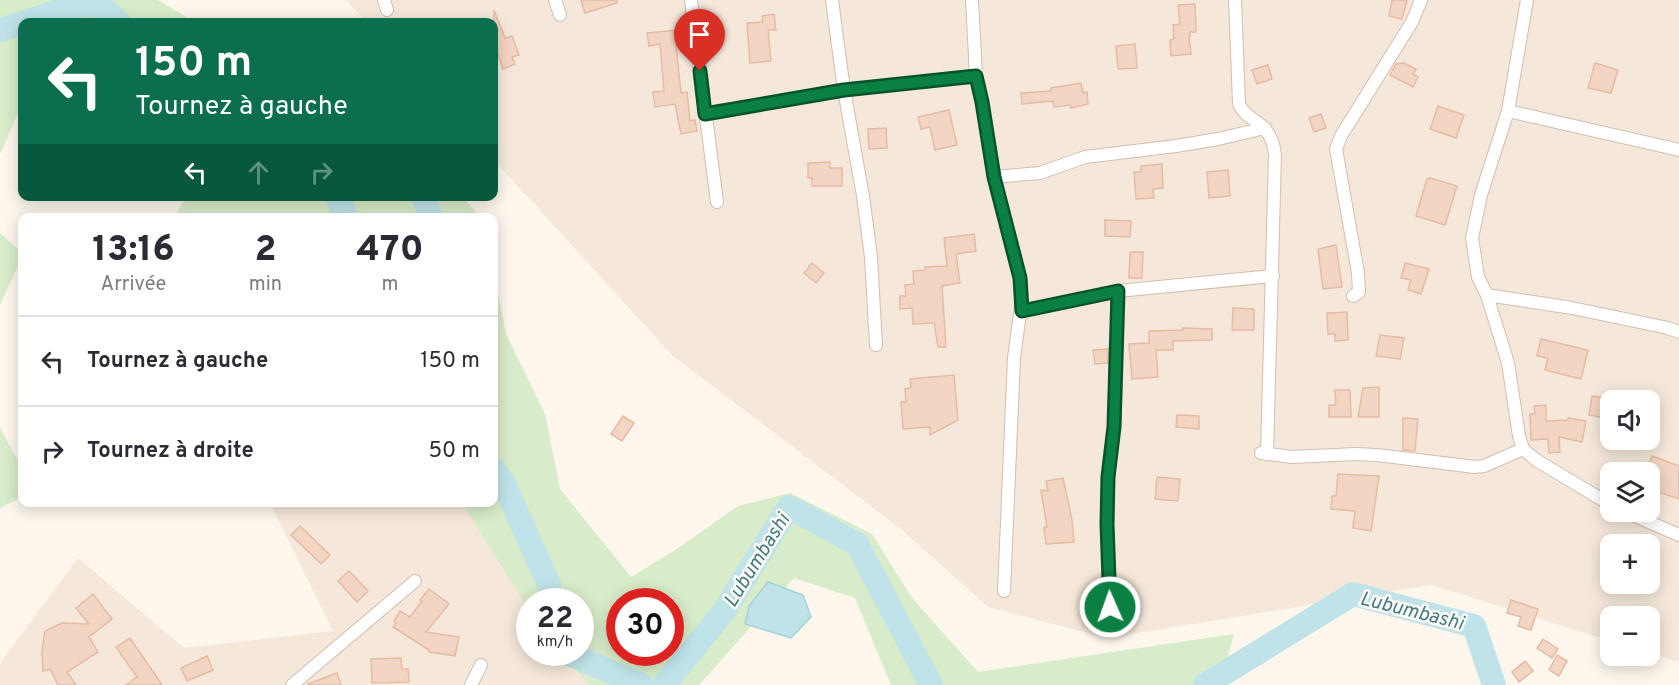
<!DOCTYPE html>
<html lang="fr">
<head>
<meta charset="utf-8">
<style>
  body { margin:0; font-family:Overpass,sans-serif; background:#f7f7f7; color:#2b2b33; height:100vh; display:flex; flex-direction:column; font-size:22px; white-space:nowrap }
  * { box-sizing:border-box; margin:0 }
  p { font-size:20px; color:#7c7c81 }
  .icon { flex:none; width:33px; height:33px; fill:none; stroke:currentColor; stroke-width:2; stroke-linecap:round; stroke-linejoin:round }
  .map { position:relative; flex:1; overflow:hidden }
  .side { position:absolute; left:18px; top:213px; width:480px; height:294px; display:flex; flex-direction:column; background:#fff; border-radius:12px; box-shadow:0 3px 15px #0003 }
  .side>* { flex:none }
  .top-card { position:absolute; left:18px; top:18px; width:480px; height:183px; border-radius:12px; box-shadow:0 3px 15px #0003; background:#0b6e4f; color:#fff; overflow:hidden }
  .controls { position:absolute; left:1600px; top:390px; display:grid; gap:12px }
  .controls a { display:grid; place-items:center; width:60px; height:60px; border-radius:12px; background:#fff; box-shadow:0 3px 15px #0003; font-size:30px }
  .speed { position:absolute; left:516px; top:588px; display:flex; gap:12px; font-size:30px; font-weight:700; text-align:center }
  .speed>* { display:grid; place-content:center; width:78px; height:78px; border-radius:50%; background:#fff; box-shadow:0 3px 15px #0003; line-height:1 }
  .speed small { font-size:15px; font-weight:400 }
  .speed .limit { border:9px solid #d22; background:#fff; color:#111 }
  .pin { position:absolute; display:grid; place-items:center; width:51px; height:51px; color:#fff; margin:-62px -26px; border-radius:50% 50% 50% 0; rotate:-45deg; box-shadow:0 0 6px #0007 }
  .pin .icon { rotate:45deg }
  .me { position:absolute; width:66px; margin:-33px; rotate:358deg; stroke-linejoin:round; filter:drop-shadow(0 0 4px #0008) }
  .turn { display:flex; align-items:center; gap:21px; height:126px; padding:0 18px; font-size:27px }
  .turn .icon { width:78px; height:78px; stroke-width:2.5 }
  .turn b { display:block; font-size:42px; line-height:51px }
  .lanes { display:flex; align-items:center; height:57px; padding:0 18px; background:#0003; justify-content:center; gap:30px; direction:ltr }
  .lanes .off { opacity:.35 }
  .eta { display:flex; justify-content:space-evenly; align-items:center; height:102px; text-align:center }
  .eta b { font-size:36px; font-weight:800; line-height:42px }
  ul { padding:0; list-style:none }
  li { display:flex; align-items:center; gap:18px; height:90px; padding:0 18px; border-top:2px solid #e1e1e2 }
  li div { flex:1 }
  li b { display:block; font-size:22px }
  li em { font-style:normal }
  .map>svg:first-child { display:block }
  .residential { fill:#f5e8da; fill-rule:evenodd }
  .green { fill:#d8ecc9; fill-rule:evenodd }
  .water { fill:#bfe3e8; stroke:#a5d3da; stroke-width:1.5 }
  .lines { fill:none; stroke-linecap:round; stroke-linejoin:round }
  .river { stroke:#bfe3e8; stroke-width:24 }
  .building { fill:#f3d5c3; stroke:#e6bba3; stroke-width:1.5 }
  .street-casing { stroke:#d1beb0; stroke-width:14 }
  .street { stroke:#fff; stroke-width:12 }
  .route-casing { stroke:#07532c; stroke-width:15 }
  .route { stroke:#0b8043; stroke-width:10 }
  .labels { text-anchor:middle; stroke-width:5; stroke-linejoin:round; paint-order:stroke }
  .water-label { font-size:20px; font-style:italic; fill:#437c86; stroke:#fffaf3 }
</style>
</head>
<body>
<div class="map">
<svg width="1679" height="685" viewBox="0 0 1679 685">
  <rect width="100%" height="100%" fill="#fdf6ec"/>
  <g class="residential">
    <path d="M 346,0 L 1679,0 L 1679,662 L 1650,653 L 1650,616 L 1611,616 L 1611,641 L 1431,585 L 1107,638 L 988,607 L 901,529 L 673,356 L 494,160 L 494,22 L 367,22 ZM 1611,400 L 1650,400 L 1650,440 L 1611,440 ZM 1611,472 L 1650,472 L 1650,512 L 1611,512 ZM 1611,544 L 1650,544 L 1650,584 L 1611,584 Z"/>
    <polygon points="468,502 530,602 530,652 580,652 625,685 0,685 0,663 78,558 184,648 333,631 270,503"/>
  </g>
  <g class="green">
    <polygon points="0,0 158,0 195,22 22,22 22,104 0,154"/>
    <polygon points="182,196 463,197 480,217 175,217 184,199"/>
    <polygon points="0,233 22,253 22,257 0,305"/>
    <path d="M 494,274 L 506,334 L 545,414 L 560,489 L 631,577 L 675,550 L 738,506 L 790,493 L 872,534 L 912,598 L 978,672 L 1234,634 L 1220,685 L 891,685 L 855,598 L 794,578 L 699,685 L 590,685 L 561,653 L 580,652 L 580,602 L 530,602 L 529,610 L 462,503 L 494,502 ZM 620,602 L 670,602 L 670,652 L 620,652 Z"/>
    <polygon points="0,428 22,468 22,497 0,508"/>
  </g>
  <polygon class="water" points="768,582 803,595 811,617 791,638 745,624 749,606"/>
  <g class="lines">
    <g class="river">
      <path d="M 25,22 C 48,17 76,0 100,7 C 107,9 114,18 119,22"/>
      <polyline points="0,30 22,23"/>
      <polyline points="337,196 347,218"/>
      <polyline points="422,196 424,198 432,218"/>
      <polyline points="494,470 504,484 549,585 552,602"/>
      <polyline points="564,652 642,685"/>
      <polyline points="664,685 724,611 789,507 857,544 931,685"/>
      <polyline points="1205,685 1353,594 1474,626 1494,685"/>
    </g>
  </g>
  <g class="building">
    <polygon points="581,0 617,0 617,3 585,13"/>
    <polygon points="1392,0 1407,0 1402,19 1389,16"/>
    <polygon points="1195,4 1196,32 1190,32 1190,36 1189,36 1191,54 1171,56 1170,40 1174,39 1173,25 1180,24 1178,5"/>
    <polygon points="494,10 505,38 512,36 519,55 512,57 515,64 503,69 494,42"/>
    <polygon points="774,14 776,30 768,30 771,61 750,63 747,23 763,22 762,16"/>
    <polygon points="679,30 681,46 676,46 681,93 687,92 690,121 695,120 697,131 681,134 675,104 655,107 653,92 664,91 660,44 649,46 647,33"/>
    <polygon points="1135,44 1137,68 1118,69 1116,46"/>
    <polygon points="1404,63 1416,69 1413,74 1418,77 1413,87 1390,75 1396,64"/>
    <polygon points="1595,63 1618,70 1611,93 1588,88"/>
    <polygon points="1268,65 1272,79 1257,84 1252,70"/>
    <polygon points="1081,83 1083,93 1087,92 1088,104 1071,108 1070,105 1054,107 1053,101 1022,104 1021,93 1051,91 1051,88"/>
    <polygon points="1438,106 1464,115 1456,138 1430,129"/>
    <polygon points="949,110 957,145 935,150 930,127 921,129 918,117"/>
    <polygon points="1321,114 1326,128 1314,132 1309,118"/>
    <polygon points="886,128 887,148 869,149 868,129"/>
    <polygon points="830,162 830,168 842,168 842,186 812,186 812,178 808,178 808,163"/>
    <polygon points="1162,164 1163,188 1153,189 1154,198 1136,199 1134,172 1141,172 1141,166"/>
    <polygon points="1228,170 1230,196 1209,198 1207,172"/>
    <polygon points="1430,178 1457,186 1445,225 1416,216 1427,179"/>
    <polygon points="1105,220 1131,221 1130,237 1105,236"/>
    <polygon points="974,234 976,251 956,254 960,283 942,286 946,347 938,347 934,323 913,324 912,308 900,309 900,296 906,296 905,285 914,284 913,271 925,270 925,267 947,266 944,238"/>
    <polygon points="1336,245 1342,287 1323,289 1318,249"/>
    <polygon points="1130,252 1143,252 1142,278 1129,278"/>
    <polygon points="812,263 824,273 816,283 804,273"/>
    <polygon points="1405,263 1429,269 1421,294 1408,290 1411,280 1401,278"/>
    <polygon points="1233,308 1254,309 1254,330 1232,330"/>
    <polygon points="1347,312 1348,340 1335,341 1335,334 1328,334 1327,313"/>
    <polygon points="1183,328 1212,329 1212,340 1173,341 1173,350 1156,350 1158,377 1132,379 1129,344 1149,343 1149,331 1183,330"/>
    <polygon points="1380,335 1404,338 1400,359 1376,356"/>
    <polygon points="1541,339 1588,350 1581,379 1545,370 1548,358 1537,356"/>
    <polygon points="1108,349 1108,363 1095,364 1093,350"/>
    <polygon points="954,375 958,420 930,435 930,427 903,429 901,402 906,402 905,389 911,388 910,379"/>
    <polygon points="1379,387 1379,417 1358,417 1363,388"/>
    <polygon points="1335,390 1350,390 1351,417 1329,417 1329,405 1336,405"/>
    <polygon points="1592,396 1611,399 1611,419 1589,415"/>
    <polygon points="1546,405 1546,421 1568,420 1568,418 1586,421 1582,442 1559,437 1560,452 1549,453 1548,439 1531,440 1530,414 1535,414 1534,406"/>
    <polygon points="1177,415 1199,416 1199,429 1176,427"/>
    <polygon points="623,416 634,423 622,441 611,434"/>
    <polygon points="1403,418 1418,419 1415,451 1403,450"/>
    <polygon points="1652,456 1679,466 1679,499 1650,489 1650,472 1646,472"/>
    <polygon points="1338,474 1379,476 1371,531 1353,528 1355,511 1331,509 1332,496 1336,496"/>
    <polygon points="1157,477 1180,479 1178,501 1155,499"/>
    <polygon points="1063,478 1072,520 1074,542 1046,544 1044,527 1047,527 1041,490 1048,491 1046,481"/>
    <polygon points="300,526 330,555 321,564 291,535"/>
    <polygon points="349,571 368,591 357,602 338,581"/>
    <polygon points="429,589 449,604 426,632 459,637 455,656 429,652 429,650 393,627 396,623 394,621 400,611 410,617 422,601 420,600"/>
    <polygon points="93,594 112,619 89,637 98,652 67,672 76,685 58,685 50,669 43,671 42,652 45,631 62,623 89,624 76,608"/>
    <polygon points="1511,600 1538,609 1531,630 1518,626 1521,617 1507,613"/>
    <polygon points="130,638 162,685 126,685 137,677 116,647"/>
    <polygon points="1543,639 1558,649 1552,658 1537,648"/>
    <polygon points="1557,655 1567,661 1559,676 1549,670"/>
    <polygon points="207,656 213,670 187,681 181,668"/>
    <polygon points="401,658 402,669 408,669 409,682 372,683 371,659"/>
    <polygon points="1525,661 1533,671 1519,682 1512,672"/>
    <polygon points="337,673 341,685 308,685 308,684"/>
  </g>
  <g class="lines">
    <defs>
      <g id="street">
        <polyline points="384,0 387,10"/>
        <polyline points="555,0 560,15"/>
        <polyline points="691,0 717,202"/>
        <polyline points="832,0 844,90 863,196 871,257 876,345"/>
        <polyline points="972,0 976,76 982,101 994,177 1020,278 1022,298 1014,358 1004,591"/>
        <path d="M 1235,0 L 1239,104 C 1244,116 1255,119 1264,128 C 1271,135 1274,145 1275,155 L 1267,454"/>
        <polyline points="1527,0 1508,111 1481,195 1472,238 1478,277 1487,295 1508,363 1519,436 1523,449 1536,460 1611,505"/>
        <polyline points="1508,111 1679,150"/>
        <polyline points="705,114 844,90 976,76"/>
        <polyline points="994,177 1040,173 1085,157 1176,146 1218,139 1265,128"/>
        <polyline points="1487,295 1572,308 1668,328 1679,332"/>
        <polyline points="1353,296 1359,292 1358,273 1336,149 1341,136 1412,22 1421,0"/>
        <polyline points="1022,311 1118,291 1273,276"/>
        <polyline points="1261,453 1292,457 1356,454 1377,455 1475,467 1484,466 1523,449"/>
        <polyline points="1626,512 1679,535"/>
        <polyline points="1110,607 1107,524 1108,477 1114,427 1118,291"/>
        <polyline points="292,685 415,581"/>
        <polyline points="471,685 481,665"/>
      </g>
    </defs>
    <use href="#street" class="street-casing"/>
    <use href="#street" class="street"/>
  </g>
  <g class="lines">
    <defs>
      <polyline id="route" points="700,71 705,114 844,90 976,76 982,102 994,177 1020,278 1022,311 1118,291 1114,427 1108,477 1107,524 1110,607"/>
    </defs>
    <use href="#route" class="route-casing"/>
    <use href="#route" class="route"/>
  </g>
  <g class="labels">
    <g class="water-label">
      <text transform="translate(756 560) rotate(-58)" y="7">Lubumbashi</text>
      <text transform="translate(1412 610) rotate(14)" y="7">Lubumbashi</text>
    </g>
  </g>
</svg>
<div class="controls">
<a><svg class="icon" aria-label="sound" viewBox="0 0 24 24"><path d="M4 9h4l5-4v14l-5-4H4zM17 9q2 3 0 6"/></svg></a>
<a><svg class="icon" aria-label="layers" viewBox="0 0 24 24"><path d="M12 4l9 5-9 5-9-5zM3 14l9 5 9-5"/></svg></a>
<a>+</a>
<a>−</a>
</div>
<div class="speed"><div>22<small>km/h</small></div><div class="limit">30</div></div>
<div class="pin" style="left:700px;top:71px;background:#d93025"><svg class="icon" aria-label="arrive" viewBox="0 0 24 24"><path d="M6 21V4h12l-3 4 3 4H6"/></svg></div>
<svg class="me" style="left:1110px;top:607px" viewBox="-20 -20 40 40"><circle r="17" fill="#0b8043" stroke="#fff" stroke-width="3"/><path d="M0-11L8 9 0 5-8 9z" fill="#fff"/></svg>
<div class="top-card">
<div class="turn"><svg class="icon" aria-label="left" viewBox="0 0 24 24"><path d="M17 20v-9H6M10 6l-5 5 5 5"/></svg><div><b>150 m</b>Tournez à gauche</div></div>
<div class="lanes"><svg class="icon" aria-label="left" viewBox="0 0 24 24"><path d="M17 20v-9H6M10 6l-5 5 5 5"/></svg><svg class="icon off" aria-label="ahead" viewBox="0 0 24 24"><path d="M12 20V5M6 11l6-6 6 6"/></svg><svg class="icon off" aria-label="right" viewBox="0 0 24 24"><path d="M7 20v-9h11M14 6l5 5-5 5"/></svg></div>
</div>
<section class="side">
<div class="eta">
<div><b>13:16</b><p>Arrivée</p></div>
<div><b>2</b><p>min</p></div>
<div><b>470</b><p>m</p></div>
</div>
<ul>
<li><svg class="icon" aria-label="left" viewBox="0 0 24 24"><path d="M17 20v-9H6M10 6l-5 5 5 5"/></svg><div><b>Tournez à gauche</b></div><em>150 m</em></li>
<li><svg class="icon" aria-label="right" viewBox="0 0 24 24"><path d="M7 20v-9h11M14 6l5 5-5 5"/></svg><div><b>Tournez à droite</b></div><em>50 m</em></li>
</ul>
</section>
</div>
</body>
</html>
